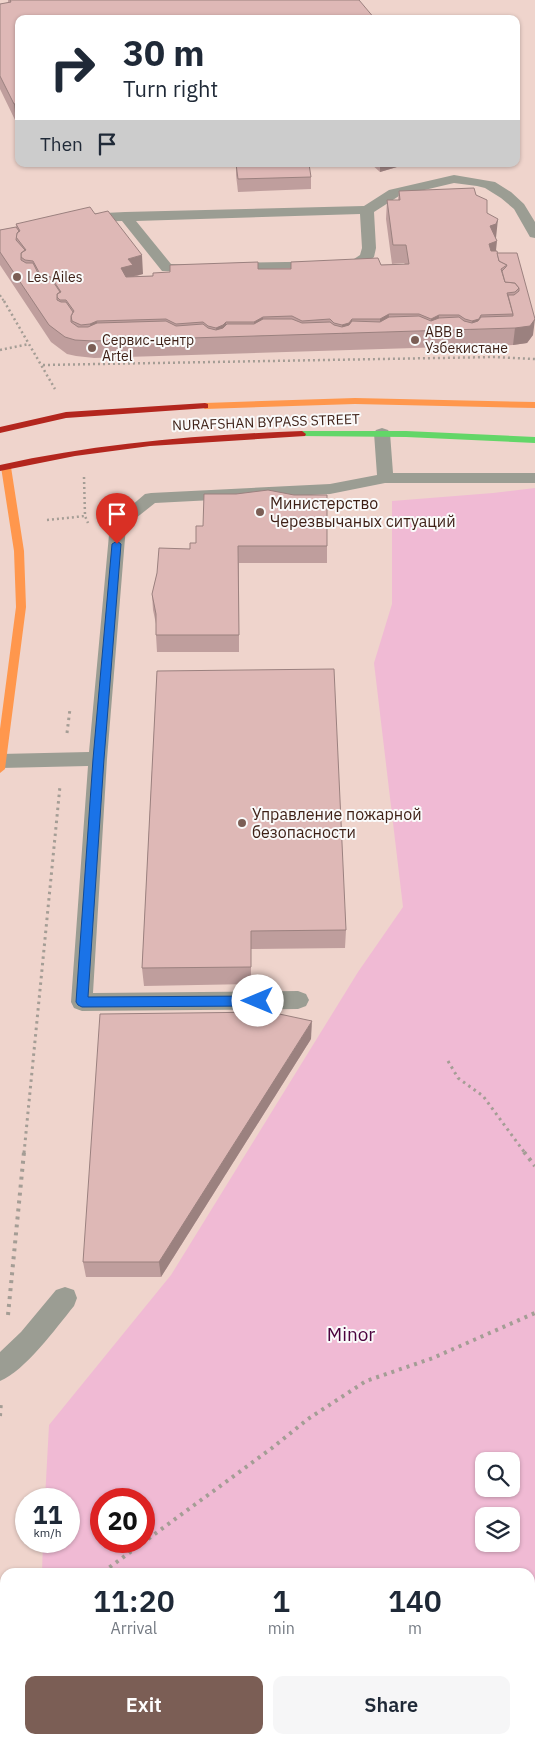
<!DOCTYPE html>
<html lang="en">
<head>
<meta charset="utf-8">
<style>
  body { margin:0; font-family:"IBM Plex Sans",sans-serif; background:#f6f6f7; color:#1f2937; height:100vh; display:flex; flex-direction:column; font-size:19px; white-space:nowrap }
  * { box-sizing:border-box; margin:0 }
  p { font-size:16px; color:#747a83 }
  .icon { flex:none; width:28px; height:28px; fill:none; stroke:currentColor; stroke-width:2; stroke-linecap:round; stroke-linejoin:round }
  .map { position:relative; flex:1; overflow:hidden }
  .side { position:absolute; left:0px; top:1568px; width:535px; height:176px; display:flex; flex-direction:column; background:#fff; border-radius:15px 15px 0 0; box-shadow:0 1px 4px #0004 }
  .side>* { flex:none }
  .banner { position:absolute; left:15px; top:15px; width:505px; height:152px; border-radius:10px; box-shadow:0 1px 4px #0004; background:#fff; color:#1f2937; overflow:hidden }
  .buttons { position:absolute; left:475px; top:1452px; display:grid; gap:10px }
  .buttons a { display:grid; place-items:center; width:45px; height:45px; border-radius:10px; background:#fff; box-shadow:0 1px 4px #0004; font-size:25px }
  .speed { position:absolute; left:15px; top:1488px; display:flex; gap:10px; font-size:25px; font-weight:700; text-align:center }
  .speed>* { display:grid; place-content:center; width:65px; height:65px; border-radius:50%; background:#fff; box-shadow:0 1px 4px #0004; line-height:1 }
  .speed small { font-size:12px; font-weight:400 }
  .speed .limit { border:8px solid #d22; background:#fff; color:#111 }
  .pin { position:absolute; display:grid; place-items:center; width:42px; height:42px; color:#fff; margin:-51px -21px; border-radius:50% 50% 50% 0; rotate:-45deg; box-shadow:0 0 5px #0007 }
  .pin .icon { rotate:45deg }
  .me { position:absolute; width:55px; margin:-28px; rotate:270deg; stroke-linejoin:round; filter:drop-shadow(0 0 4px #0008) }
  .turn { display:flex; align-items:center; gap:18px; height:105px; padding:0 25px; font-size:22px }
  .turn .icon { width:65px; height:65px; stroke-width:2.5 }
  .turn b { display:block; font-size:35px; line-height:42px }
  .then { display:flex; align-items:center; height:48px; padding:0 25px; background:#0003; gap:10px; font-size:19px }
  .eta { display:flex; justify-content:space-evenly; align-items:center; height:85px; text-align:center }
  .eta b { font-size:30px; font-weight:600; line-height:35px }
  .cta { display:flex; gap:10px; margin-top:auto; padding:10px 25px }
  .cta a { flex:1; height:58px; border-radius:10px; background:#7b5e55; color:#fff; font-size:20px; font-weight:600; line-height:58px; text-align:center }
  .cta a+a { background:#f6f6f7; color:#1f2937 }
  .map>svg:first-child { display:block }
  .green { fill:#f0bad4; fill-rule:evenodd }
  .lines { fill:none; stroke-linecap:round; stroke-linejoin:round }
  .path-far3 { stroke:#a49d95; stroke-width:2; stroke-dasharray:2 2.5; stroke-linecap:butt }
  .path-far2 { stroke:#a49d95; stroke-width:2.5; stroke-dasharray:2 3; stroke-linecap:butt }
  .path-far1 { stroke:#a49d95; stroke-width:3; stroke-dasharray:2.5 4; stroke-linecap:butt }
  .path { stroke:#a49d95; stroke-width:4; stroke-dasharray:3 5; stroke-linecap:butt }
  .lane { fill:#9b9d93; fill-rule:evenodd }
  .fast { fill:#63d668; fill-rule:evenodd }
  .slow { fill:#ff974d; fill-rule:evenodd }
  .jam { fill:#b3261e; fill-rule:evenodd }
  .wall { fill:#bf9e9d }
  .shaded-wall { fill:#9b817f }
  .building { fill:#deb8b6; stroke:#9b817f }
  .route { fill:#1a73e8; stroke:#114b97 }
  .poi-dot { fill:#7b5e55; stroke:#fafafa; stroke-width:2 }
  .labels { text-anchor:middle; stroke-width:4; stroke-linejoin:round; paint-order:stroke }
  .far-poi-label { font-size:14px; fill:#3d1f15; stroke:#fafafa; text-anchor:start }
  .far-street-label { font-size:14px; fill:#3d1f15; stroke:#fafafa }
  .poi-label { font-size:16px; fill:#3d1f15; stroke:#fafafa; text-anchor:start }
  .near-park-label { font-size:19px; fill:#4b043e; stroke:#fafafa }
</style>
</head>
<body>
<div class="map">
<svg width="535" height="1743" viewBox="0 0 535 1743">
  <rect width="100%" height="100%" fill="#efd4cc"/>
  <path class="green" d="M 535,488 L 535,1743 L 34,1743 L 34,1739 L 530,1739 L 530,1572 L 42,1572 L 43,1541 L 69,1541 L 69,1499 L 45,1499 L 49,1425 L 171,1275 L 358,972 L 403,907 L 374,663 L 392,604 L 392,501 L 493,493 ZM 484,1461 L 511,1461 L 511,1489 L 484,1489 ZM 101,1499 L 144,1499 L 144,1541 L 101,1541 ZM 484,1516 L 511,1516 L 511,1544 L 484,1544 Z"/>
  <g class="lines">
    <polyline class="path-far3" points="0,295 5,303"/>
    <g class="path-far2">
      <polyline points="4,301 55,389"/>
      <polyline points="0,350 29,344"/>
      <polyline points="43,365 495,357 535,359"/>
      <polyline points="84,477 85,516 88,523"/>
      <polyline points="47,520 85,516"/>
    </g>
    <g class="path-far1">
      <polyline points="67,733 70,709"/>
      <polyline points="448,1061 458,1078 483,1096 525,1153"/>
      <polyline points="24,1153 60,786"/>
    </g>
    <g class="path">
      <polyline points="524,1152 535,1166"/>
      <polyline points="8,1315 24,1152"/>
      <polyline points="0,1416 1,1401"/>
      <polyline points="103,1572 272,1448 308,1419 366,1381 433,1358 535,1313"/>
    </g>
    <g class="lane">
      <polygon points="454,175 495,182 511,192 524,204 535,222 535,238 530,237 514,209 501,198 485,188 477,186 454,183 399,196 374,212 376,248 374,257 359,268 354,269 231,271 226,270 224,267 226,264 231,263 351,261 360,255 362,248 360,214 136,221 171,264 202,265 204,268 202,271 197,272 162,271 122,221 85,222 78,218 85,214 125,212 364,206 389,190"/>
      <polygon points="382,428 388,430 390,433 393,473 535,473 535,483 385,483 330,494 155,503 126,526 107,759 93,993 298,991 306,994 309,1000 306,1006 298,1009 82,1011 74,1008 71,1002 88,766 1,768 0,754 89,752 110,524 145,494 151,493 330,484 377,475 374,433 376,430"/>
      <path d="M 65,1287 L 74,1290 L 77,1298 L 74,1306 C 56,1328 25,1371 0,1381 L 0,1352 L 21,1332 L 56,1290 Z"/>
    </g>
    <polygon class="fast" points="302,431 406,431 535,437 535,443 406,437 299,436 298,434"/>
    <g class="slow">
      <polygon points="355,398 535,402 535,408 355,404 205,409 201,406 205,403"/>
      <polygon points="6,464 11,467 24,551 26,607 5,769 0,773 0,729 16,607 14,551 1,467"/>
    </g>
    <g class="jam">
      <polygon points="205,403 208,404 208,408 66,418 0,433 0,427 66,412"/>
      <path d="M 302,431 L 306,434 L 305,436 L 150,446 L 75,456 L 0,471 L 0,465 C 100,443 200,435 302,431 Z"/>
    </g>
  </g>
  <g class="wall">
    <polygon points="8,0 359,0 19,19 16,122 0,89 0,4 8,3"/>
    <polygon points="236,164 311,177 311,189 238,192 236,175"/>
    <polygon points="371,164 407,164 380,172"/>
    <polygon points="399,191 476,195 487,213 496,239 496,251 497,253 517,253 533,335 527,343 513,345 94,358 76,356 67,354 51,342 0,265 0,230 16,227 16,224 143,274 134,277 258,269 405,264 404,263 392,264 386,219 387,200 398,200"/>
    <polygon points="190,543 327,546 327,563 239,563 239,652 157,652 156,635 156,624 153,610 152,594 157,573 190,549"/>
    <polygon points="157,671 346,930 345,948 251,949 251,984 144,986 142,968"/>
    <polygon points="311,1039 161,1277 86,1277 83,1262"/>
  </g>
  <g class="shaded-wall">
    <polygon points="19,103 19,122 16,122 14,104"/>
    <polygon points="384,164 407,164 380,172 380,165"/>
    <polygon points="498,219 496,238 494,242 497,241 495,260 487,263 490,226"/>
    <polygon points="142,255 143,274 134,276 135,284 122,287 121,268 128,259"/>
    <polygon points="389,314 388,332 380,332 380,319"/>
    <polygon points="439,315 438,331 430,331 431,319"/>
    <polygon points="481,315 479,329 471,330 472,321"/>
    <polygon points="263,317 264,336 254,336 254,322"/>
    <polygon points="352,319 352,333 342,334 342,325"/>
    <polygon points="535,319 533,335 527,343 513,345 515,328"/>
    <polygon points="97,321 98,340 92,341 90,324"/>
    <polygon points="226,322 227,337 216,337 216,328"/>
    <polygon points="312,1021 311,1039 161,1277 159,1262"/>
  </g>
  <g class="building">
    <polygon points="10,0 359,0 375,19 19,19 19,103 14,104 0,76 0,4 11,2"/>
    <polygon points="236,164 309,164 311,177 238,179"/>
    <polygon points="474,188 476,195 487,200 487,213 498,219 496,224 490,226 497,241 489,244 491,251 497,251 499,261 507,265 501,269 505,282 515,283 519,288 515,292 507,293 513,314 481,315 479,319 472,321 465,319 459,315 439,315 431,319 419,314 389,314 380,319 352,319 349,323 342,325 334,323 330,319 302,321 292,316 263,317 254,322 226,322 223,325 216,328 208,326 203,322 176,324 166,319 97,321 90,324 81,325 72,321 71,316 74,311 66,300 60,300 57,297 57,294 61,292 51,277 40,274 33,261 25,260 21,257 21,253 26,250 16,237 17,233 20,231 16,224 90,207 95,214 108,211 142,255 128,259 133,265 121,268 126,277 153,276 153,273 170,272 170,265 258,262 258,269 291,269 291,262 378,258 381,265 409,264 406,245 393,245 387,200 400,200 399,191"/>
    <polygon points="16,227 19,231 17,233 16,240 25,250 21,253 21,260 26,263 33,263 40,277 52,280 60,292 57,294 57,300 61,302 66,302 73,312 71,316 71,322 78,327 88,327 97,323 166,321 176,326 203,324 208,328 216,330 223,328 227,324 254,324 263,319 292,319 302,323 330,322 334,325 342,327 349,325 352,321 380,322 389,317 419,316 431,321 439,318 459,317 464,321 472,323 478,321 481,317 513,316 513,314 508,295 514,295 519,291 519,288 515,283 505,282 502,271 506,267 507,265 499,261 497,253 517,253 535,319 530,326 515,328 93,341 75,340 65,337 49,325 0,252 0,230"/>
    <polygon points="268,490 294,495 327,495 327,546 238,546 239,635 156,635 156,614 152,594 157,573 159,548 190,549 190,543 196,543 196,526 203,526 204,494 236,494"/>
    <polygon points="334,669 346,930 251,931 251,967 142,968 157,671"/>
    <polygon points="270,1012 312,1021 159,1262 83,1262 100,1014"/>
  </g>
  <polygon class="route" points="117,541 121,544 104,759 88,997 258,996 263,997 264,1001 263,1004 258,1006 82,1007 78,1005 76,1002 93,759 112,544"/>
  <g class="poi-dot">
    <circle cx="17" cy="277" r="5"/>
    <circle cx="415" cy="340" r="5"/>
    <circle cx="92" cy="348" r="5"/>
    <circle cx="260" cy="512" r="5"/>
    <circle cx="242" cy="823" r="5"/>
  </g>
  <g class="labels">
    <g class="far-poi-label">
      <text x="27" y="282">Les Ailes</text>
      <text x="425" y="337">ABB в<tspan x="425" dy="16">Узбекистане</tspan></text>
      <text x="102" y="345">Сервис-центр<tspan x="102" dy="16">Artel</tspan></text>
    </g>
    <g class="far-street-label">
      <text transform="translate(266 422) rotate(-2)" y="5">NURAFSHAN BYPASS STREET</text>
    </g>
    <g class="poi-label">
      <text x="270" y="509">Министерство<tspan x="270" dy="18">Черезвычаных ситуаций</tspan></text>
      <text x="252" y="820">Управление пожарной<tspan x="252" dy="18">безопасности</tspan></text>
    </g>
    <g class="near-park-label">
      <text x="351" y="1341">Minor</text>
    </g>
  </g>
</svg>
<div class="buttons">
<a><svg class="icon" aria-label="search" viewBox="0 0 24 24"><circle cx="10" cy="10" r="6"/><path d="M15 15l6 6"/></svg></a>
<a><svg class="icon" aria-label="layers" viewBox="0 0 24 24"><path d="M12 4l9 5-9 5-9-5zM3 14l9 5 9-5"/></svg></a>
</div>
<div class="speed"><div>11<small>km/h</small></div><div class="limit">20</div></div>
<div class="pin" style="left:117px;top:544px;background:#d93025"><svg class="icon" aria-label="arrive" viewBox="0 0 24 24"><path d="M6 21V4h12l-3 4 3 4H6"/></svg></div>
<svg class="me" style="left:258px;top:1001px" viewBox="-20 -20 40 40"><circle r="19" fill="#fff"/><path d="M0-13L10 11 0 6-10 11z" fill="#1a73e8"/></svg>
<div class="banner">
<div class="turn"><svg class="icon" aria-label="right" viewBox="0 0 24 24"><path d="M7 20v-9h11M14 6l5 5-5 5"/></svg><div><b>30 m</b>Turn right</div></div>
<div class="then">Then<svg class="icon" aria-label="arrive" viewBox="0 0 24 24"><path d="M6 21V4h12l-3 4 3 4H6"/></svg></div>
</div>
<section class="side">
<div class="eta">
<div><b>11:20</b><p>Arrival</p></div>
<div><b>1</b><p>min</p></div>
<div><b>140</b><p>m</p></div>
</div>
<div class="cta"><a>Exit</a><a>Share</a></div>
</section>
</div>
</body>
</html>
